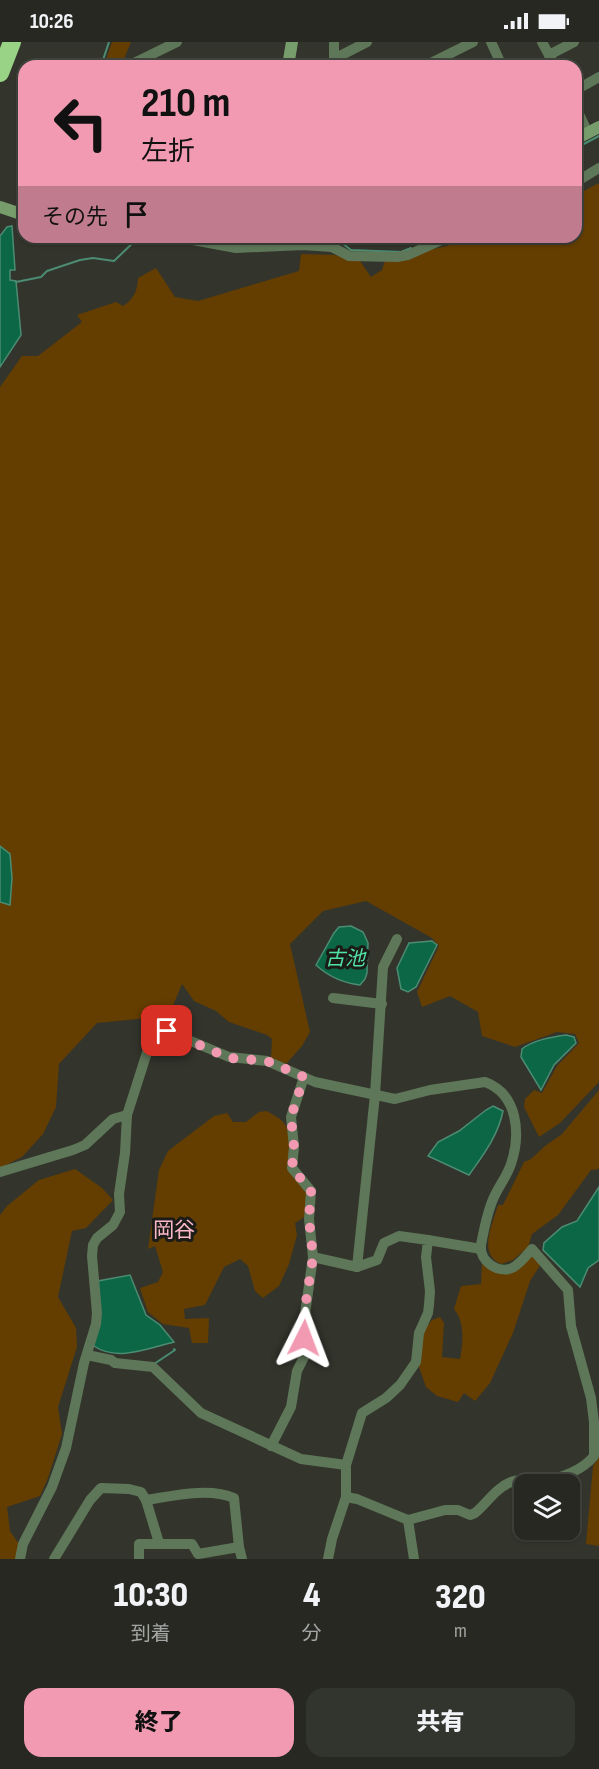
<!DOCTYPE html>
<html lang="ja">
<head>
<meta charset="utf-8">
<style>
  body { margin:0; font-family:"Sofia Sans Condensed","Noto Sans JP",sans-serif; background:#32342e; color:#f1f3f6; height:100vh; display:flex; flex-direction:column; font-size:22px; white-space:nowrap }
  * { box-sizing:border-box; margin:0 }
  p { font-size:20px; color:#a4a6a5 }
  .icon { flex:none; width:33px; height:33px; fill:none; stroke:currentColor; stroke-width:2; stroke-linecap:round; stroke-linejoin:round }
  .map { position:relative; height:1517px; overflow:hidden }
  .side { display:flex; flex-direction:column; background:#262821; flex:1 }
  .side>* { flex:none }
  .guide { position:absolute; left:18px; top:18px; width:564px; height:183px; border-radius:18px; box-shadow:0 2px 4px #0004,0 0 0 2px #42443f; background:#f19ab2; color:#111; overflow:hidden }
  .tools { position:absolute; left:514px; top:1432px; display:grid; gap:12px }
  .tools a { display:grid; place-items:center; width:66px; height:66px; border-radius:12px; background:#262821; box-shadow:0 2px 4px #0004,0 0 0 2px #42443f; font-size:30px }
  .pin { position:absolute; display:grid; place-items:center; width:51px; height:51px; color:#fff; margin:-26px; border-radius:12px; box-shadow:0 3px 9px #0006 }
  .me { position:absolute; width:66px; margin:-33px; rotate:3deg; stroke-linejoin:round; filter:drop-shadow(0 0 4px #0008) }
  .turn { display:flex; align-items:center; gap:21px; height:126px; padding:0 24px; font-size:27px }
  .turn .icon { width:78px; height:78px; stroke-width:2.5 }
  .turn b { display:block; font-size:42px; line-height:51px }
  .then { display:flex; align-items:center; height:57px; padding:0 24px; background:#0003; gap:12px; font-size:22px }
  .eta { display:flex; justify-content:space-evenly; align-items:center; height:102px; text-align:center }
  .eta b { font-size:36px; font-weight:800; line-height:42px }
  .primary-button { display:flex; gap:12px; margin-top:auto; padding:12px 24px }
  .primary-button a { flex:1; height:69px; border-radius:18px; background:#f19ab2; color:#111; font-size:24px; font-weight:800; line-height:69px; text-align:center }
  .primary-button a+a { background:#32342e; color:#f1f3f6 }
  .status { display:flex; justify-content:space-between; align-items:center; height:42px; padding:0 30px; background:#262821; direction:ltr }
  .status svg { height:16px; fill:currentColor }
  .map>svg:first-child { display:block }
  .green { fill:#643d00 }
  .water { fill:#0b6746; stroke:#4b8c73; stroke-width:1.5 }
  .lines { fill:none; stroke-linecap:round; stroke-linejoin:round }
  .stream { stroke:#4b8c73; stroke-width:2 }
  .street { stroke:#5f7759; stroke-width:10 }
  .secondary { stroke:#779d6c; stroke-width:12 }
  .highway { stroke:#98d386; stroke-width:18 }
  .route { stroke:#f19ab2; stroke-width:10; stroke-dasharray:0 18 }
  .labels { text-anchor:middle; stroke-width:6; stroke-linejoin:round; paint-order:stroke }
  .water-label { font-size:20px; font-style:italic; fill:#52e1a4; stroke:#1b1c18 }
  .quarter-label { font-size:21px; fill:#fbb8c9; stroke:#1b1c18 }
</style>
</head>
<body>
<div class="status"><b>10:26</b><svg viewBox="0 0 49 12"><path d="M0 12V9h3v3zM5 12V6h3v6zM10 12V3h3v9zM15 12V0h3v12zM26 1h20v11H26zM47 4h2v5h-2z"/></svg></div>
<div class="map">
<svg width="599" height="1517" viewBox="0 0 599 1517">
  <rect width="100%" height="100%" fill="#33352c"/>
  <g class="green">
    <polygon points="112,0 131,0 121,24 104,24"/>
    <path d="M 599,141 L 599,1040 L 560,1081 L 539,1095 L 524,1065 L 525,1057 L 534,1048 L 542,1051 L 557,1024 L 579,1001 L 575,992 L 557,990 L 515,1005 L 482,994 L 478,970 L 450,954 L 422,965 L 417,950 L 439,904 L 432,896 L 366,859 L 323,869 L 290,902 L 310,990 L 302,1004 L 286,1022 L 271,1016 L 272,997 L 267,993 L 229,980 L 216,969 L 194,959 L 182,942 L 172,966 L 148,976 L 97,981 L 59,1022 L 56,1065 L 43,1092 L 22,1115 L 0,1126 L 0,860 L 10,862 L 10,812 L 0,804 L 0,345 L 22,314 L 38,314 L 82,280 L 77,273 L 116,260 L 123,264 C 133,258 138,248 138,236 L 156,226 L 175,255 L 198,259 L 299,229 L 301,212 L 335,213 L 360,219 L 371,235 L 382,228 L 385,219 L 483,195 L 576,195 L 576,153 Z"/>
    <path d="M 599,1048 L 599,1127 L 591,1128 L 558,1173 L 532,1192 L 528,1205 L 513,1218 L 501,1222 C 477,1211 493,1182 498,1163 L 503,1163 L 524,1120 L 531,1117 L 545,1104 L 562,1092 Z"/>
    <path d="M 267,1069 C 273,1073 280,1076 284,1081 C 293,1093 289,1112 288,1126 L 307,1149 L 306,1174 L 295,1181 L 297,1193 L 289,1222 L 279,1244 L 263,1256 L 255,1249 L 248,1224 L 240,1217 L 224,1225 L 205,1263 L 184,1267 L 185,1277 L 209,1276 L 208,1301 L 192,1301 L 189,1286 L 163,1282 L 148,1270 L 140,1246 L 158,1240 L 163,1230 L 155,1204 L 148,1207 L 159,1128 L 168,1109 L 214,1074 L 227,1071 L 233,1080 L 246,1080 L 259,1070 Z"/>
    <polygon points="75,1127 102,1146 113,1158 86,1186 72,1189 58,1255 76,1286 77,1305 58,1365 62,1392 48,1436 40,1454 7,1465 10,1489 19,1502 16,1517 0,1517 0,1173 7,1164 39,1138"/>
    <path d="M 533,1213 L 541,1222 L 530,1239 L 513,1291 L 490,1341 L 475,1359 L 464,1351 L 458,1360 L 437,1354 L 426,1345 L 419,1325 L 424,1288 L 432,1278 L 440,1275 L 444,1281 L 442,1315 L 460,1317 C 463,1301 465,1280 454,1267 L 461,1244 L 481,1242 L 482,1222 L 503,1232 Z"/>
    <polygon points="599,1415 599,1504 586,1502 593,1424"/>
  </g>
  <g class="water">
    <polygon points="12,184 15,228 10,228 10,238 16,239 21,293 0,325 0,194 7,185"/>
    <polygon points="0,804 10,812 12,836 10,863 0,860"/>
    <path d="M 351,884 L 363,890 L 368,901 L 367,931 L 365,937 L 360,943 C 343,941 329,935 316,923 L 334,891 L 339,885 Z"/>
    <polygon points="432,899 437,903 416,945 408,950 401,947 397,926 409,901"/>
    <path d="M 566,993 L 574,995 L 576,1001 L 554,1023 L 541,1048 L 521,1015 L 522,1007 C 533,998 552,995 566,993 Z"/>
    <path d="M 493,1064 L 503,1069 C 498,1094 483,1113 469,1133 L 428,1114 L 438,1100 L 459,1089 L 486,1068 Z"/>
    <polygon points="599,1145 599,1218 588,1226 580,1245 543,1208 544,1201 562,1185 577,1179"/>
    <path d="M 130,1233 L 146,1273 L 160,1283 L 174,1300 C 149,1306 117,1320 94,1304 L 98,1239 Z"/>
  </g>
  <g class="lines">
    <g class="stream">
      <polyline points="101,24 109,0"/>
      <polyline points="576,106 599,94"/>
      <polyline points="334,195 351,208 401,210 411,206"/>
      <polyline points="422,202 428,195"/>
      <polyline points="16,240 41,235 47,229 80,218 93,216 114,219 139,195"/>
      <polyline points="154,1322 175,1308 174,1307"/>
    </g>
    <g class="street">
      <polyline points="491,0 502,24"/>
      <polyline points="542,0 555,24"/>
      <polyline points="549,13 574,0"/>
      <polyline points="334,17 367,0"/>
      <polyline points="128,24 177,0"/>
      <polyline points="334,24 334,0"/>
      <polyline points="425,24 473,0"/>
      <polyline points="576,48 599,35"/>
      <polyline points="576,66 588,91"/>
      <polyline points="576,140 599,126"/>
      <polyline points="167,195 177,195 236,206 303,203 332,205 349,214 397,215 408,213 448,195"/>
      <polyline points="333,956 382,962"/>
      <polyline points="0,1130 73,1108 85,1103 113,1077 127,1073"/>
      <polyline points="428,1198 481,1207"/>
      <polyline points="313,1215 357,1225 377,1218 384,1201 399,1194 428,1198 426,1215 430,1249 429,1263 428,1271 419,1291 416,1320 400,1343 386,1356 362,1371 346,1423"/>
      <polyline points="357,1225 375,1053 383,925 397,897"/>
      <polyline points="87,1313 111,1318 115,1321 153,1325 201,1371 301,1417 346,1423 346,1455 332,1497 328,1517"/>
      <polyline points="271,1404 291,1365 297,1329 305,1313 304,1279 313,1215 309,1177 311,1149 292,1126 294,1105 291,1075 304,1035"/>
      <polyline points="146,1458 159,1501"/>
      <polyline points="408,1478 414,1517"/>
      <path d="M 20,1517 L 23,1502 L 52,1445 L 66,1406 L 84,1321 L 96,1282 L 97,1271 L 92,1214 L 93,1203 L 97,1196 L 113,1183 L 120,1170 L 119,1152 L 125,1111 L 127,1073 L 152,995 L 156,989 L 160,988 L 167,989 L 229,1015 L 267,1019 L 315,1040 L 395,1057 L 430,1048 L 485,1040 C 518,1052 521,1092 511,1122 C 507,1134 499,1144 494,1155 C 487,1170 484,1187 481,1203 C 479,1219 498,1232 512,1226 C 519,1223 527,1213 532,1207 L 568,1248 L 571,1284 L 591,1356 L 594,1380 L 594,1414 C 584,1427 561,1437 544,1438 C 533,1438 522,1436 511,1440 C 496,1446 487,1461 475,1471 L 470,1473 L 458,1468 L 445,1468 L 408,1478 L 357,1457 L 346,1455"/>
      <path d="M 54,1517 L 90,1458 L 101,1446 L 129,1447 L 141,1450 L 146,1458 C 172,1454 209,1445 234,1456 L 239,1505"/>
      <polyline points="139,1517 139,1502 192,1502 198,1512 239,1505 242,1517"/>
    </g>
    <g class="secondary">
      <polyline points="288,24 292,0"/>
      <polyline points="576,97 599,85"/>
      <polyline points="0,165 24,173"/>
    </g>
    <polyline class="highway" points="0,31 12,0"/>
  </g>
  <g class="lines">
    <polyline class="route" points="167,989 229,1016 267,1019 304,1035 291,1075 294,1105 292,1126 311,1149 309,1177 313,1215 303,1279 304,1296"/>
  </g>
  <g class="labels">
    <g class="water-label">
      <text x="345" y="923">古池</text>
    </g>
    <g class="quarter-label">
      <text x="174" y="1195">岡谷</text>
    </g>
  </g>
</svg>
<div class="tools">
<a><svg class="icon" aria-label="layers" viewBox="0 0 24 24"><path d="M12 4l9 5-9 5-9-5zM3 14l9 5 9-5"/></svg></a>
</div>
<div class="pin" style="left:167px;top:989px;background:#d93025"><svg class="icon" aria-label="arrive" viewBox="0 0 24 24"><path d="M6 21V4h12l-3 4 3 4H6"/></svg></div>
<svg class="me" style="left:304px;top:1296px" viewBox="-20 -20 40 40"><path d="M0-17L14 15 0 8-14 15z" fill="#f19ab2" stroke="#fff" stroke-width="4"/></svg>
<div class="guide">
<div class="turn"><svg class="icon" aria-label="left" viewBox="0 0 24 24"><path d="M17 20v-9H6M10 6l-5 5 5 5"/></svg><div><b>210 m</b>左折</div></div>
<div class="then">その先<svg class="icon" aria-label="arrive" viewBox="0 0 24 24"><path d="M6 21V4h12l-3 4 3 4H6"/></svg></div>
</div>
</div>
<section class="side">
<div class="eta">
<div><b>10:30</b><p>到着</p></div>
<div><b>4</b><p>分</p></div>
<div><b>320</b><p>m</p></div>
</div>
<div class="primary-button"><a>終了</a><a>共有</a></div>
</section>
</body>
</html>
